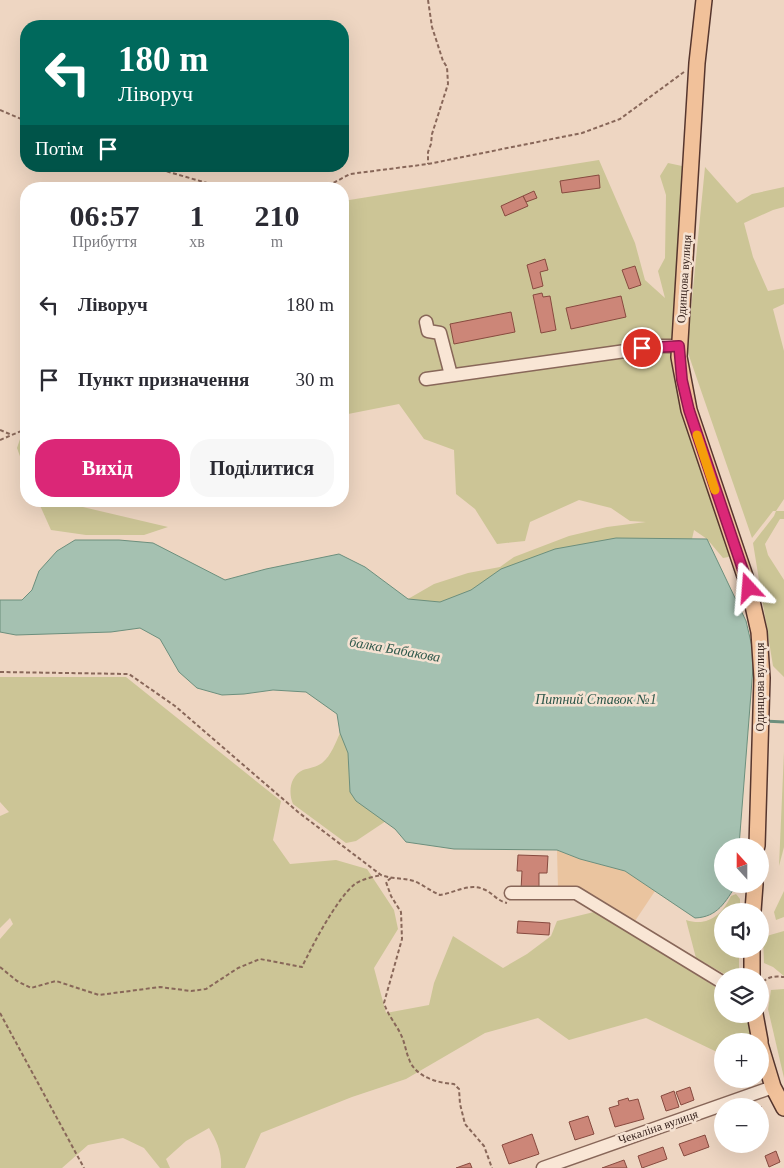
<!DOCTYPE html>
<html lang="uk">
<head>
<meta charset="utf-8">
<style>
  body { margin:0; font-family:Georgia,serif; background:#f7f7f7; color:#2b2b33; height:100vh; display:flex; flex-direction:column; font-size:19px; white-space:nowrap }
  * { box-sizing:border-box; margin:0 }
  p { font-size:16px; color:#7c7c81 }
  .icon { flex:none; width:28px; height:28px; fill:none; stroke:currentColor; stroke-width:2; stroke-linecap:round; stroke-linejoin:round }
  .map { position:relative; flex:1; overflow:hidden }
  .drawer { position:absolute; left:20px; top:182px; width:329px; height:325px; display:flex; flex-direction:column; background:#fff; border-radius:20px; box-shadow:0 5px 20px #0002 }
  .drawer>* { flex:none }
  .banner { position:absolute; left:20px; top:20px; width:329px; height:152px; border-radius:20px; box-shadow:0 5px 20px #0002; background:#00695c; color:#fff; overflow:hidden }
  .needle { width:32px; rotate:339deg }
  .tools { position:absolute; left:714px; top:838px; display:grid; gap:10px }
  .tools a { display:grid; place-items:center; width:55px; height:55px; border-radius:50%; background:#fff; box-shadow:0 5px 20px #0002; font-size:25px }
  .pin { position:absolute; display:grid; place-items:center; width:42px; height:42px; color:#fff; margin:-21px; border:2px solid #fff; border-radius:50%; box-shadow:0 1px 5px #0007 }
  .me { position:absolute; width:55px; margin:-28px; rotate:341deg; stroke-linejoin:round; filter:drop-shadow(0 0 4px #0008) }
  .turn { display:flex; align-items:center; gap:18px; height:105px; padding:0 15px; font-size:22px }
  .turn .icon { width:65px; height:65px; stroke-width:2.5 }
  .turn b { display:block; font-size:35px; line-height:42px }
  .then { display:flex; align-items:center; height:48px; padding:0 15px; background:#0003; gap:10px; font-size:19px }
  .eta { display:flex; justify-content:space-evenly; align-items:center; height:85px; text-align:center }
  .eta b { font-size:30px; font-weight:600; line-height:35px }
  .button { display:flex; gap:10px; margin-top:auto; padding:10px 15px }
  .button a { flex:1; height:58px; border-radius:20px; background:#db2777; color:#fff; font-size:20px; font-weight:600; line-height:58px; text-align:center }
  .button a+a { background:#f7f7f7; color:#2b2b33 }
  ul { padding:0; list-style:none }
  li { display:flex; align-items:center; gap:15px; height:75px; padding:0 15px }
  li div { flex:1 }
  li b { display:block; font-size:19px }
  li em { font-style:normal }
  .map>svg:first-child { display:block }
  .green { fill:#ccc596 }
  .sand { fill:#eac49f }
  .water { fill:#a5c1b1; stroke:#6c8f7d }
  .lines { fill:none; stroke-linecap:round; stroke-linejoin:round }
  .stream { stroke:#6c8f7d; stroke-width:3 }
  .building { fill:#cc8678; stroke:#874a3f }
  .minor-casing { stroke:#886759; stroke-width:15 }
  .major-casing { stroke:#56362e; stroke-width:18 }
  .path { stroke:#886759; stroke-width:2; stroke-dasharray:4 2.5; stroke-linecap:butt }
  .minor { stroke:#f9e6d5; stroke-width:12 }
  .major { stroke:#f1c19a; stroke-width:15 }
  .route-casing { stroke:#8e194d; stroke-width:12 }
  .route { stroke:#db2777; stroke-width:9 }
  .slow { stroke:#f59e0b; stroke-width:9 }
  .labels { text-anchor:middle; stroke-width:5; stroke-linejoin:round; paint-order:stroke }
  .street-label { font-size:12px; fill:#38241e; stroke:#f5e2d2 }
  .water-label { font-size:14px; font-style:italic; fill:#2d574a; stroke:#f5e2d2 }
</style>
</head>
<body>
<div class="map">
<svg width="784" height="1168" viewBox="0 0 784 1168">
  <rect width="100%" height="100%" fill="#eed6c2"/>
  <g class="green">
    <polygon points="599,160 635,243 645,280 665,298 658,271 665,258 666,195 660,176 668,163 682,166 686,185 672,351 734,556 723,558 707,539 694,530 692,539 502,620 408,599 434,584 468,573 500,567 514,557 569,536 607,527 646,522 630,521 611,508 579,500 530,522 525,541 497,544 475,509 456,494 454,450 424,439 399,404 343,415 343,201"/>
    <polygon points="705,167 737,203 752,194 784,187 784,207 773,210 744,223 753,257 768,291 784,288 784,304 773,309 784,351 784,499 776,511 784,511 784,519 780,519 765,544 768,555 784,580 784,677 773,666 753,543 774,516 776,511 773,511 752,538 687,350"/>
    <polygon points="23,430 26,430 26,473 17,448"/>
    <polygon points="38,501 69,501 70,504 168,527 144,535 86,535 51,530"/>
    <path d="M 0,677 L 126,677 L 281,801 L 273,840 L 290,864 L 336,860 L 367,869 L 394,910 L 398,929 L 374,968 L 386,1013 L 429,1005 L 434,983 L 453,936 L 503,968 L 527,954 L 551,936 L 557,921 L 598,911 L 717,988 L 722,990 L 722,1014 L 748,1014 L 754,1041 L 739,1041 L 727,1038 L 722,1041 L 717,1052 L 646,1018 L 569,1040 L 538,1018 L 485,1033 L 406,1079 L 352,1097 L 261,1133 L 245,1168 L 221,1168 C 222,1153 217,1141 209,1128 L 186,1141 L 166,1159 L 170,1168 L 160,1168 L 144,1148 L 123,1138 L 88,1145 L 62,1168 L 0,1168 L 0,939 L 13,924 L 10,918 L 0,928 L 0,816 L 9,812 L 0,802 Z"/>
    <path d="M 340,733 L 348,738 L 386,821 L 356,841 L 346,843 L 293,804 C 288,792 290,776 303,770 C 309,768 317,767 322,763 C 331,756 336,742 340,733 Z"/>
    <polygon points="784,752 784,847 779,866"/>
    <polygon points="784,891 784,917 776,920 774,912"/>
    <path d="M 736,894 L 740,899 L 740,911 L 722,911 L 722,949 L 739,949 L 739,971 L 736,976 L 728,976 L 696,958 L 686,920 C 708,927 722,915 731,896 Z"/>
    <polygon points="784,931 784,976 773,967 764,963 763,937"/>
    <polygon points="784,989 784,1078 768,1009 771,990"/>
  </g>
  <polygon class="sand" points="557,850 580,859 625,871 655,891 635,921 579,887 558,888"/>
  <path class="water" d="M 616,538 L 707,539 L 746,621 L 754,655 L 739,846 L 722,846 L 722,884 L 737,884 C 725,902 718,917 695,918 L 625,871 L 580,859 L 557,850 L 454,849 L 406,842 L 395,829 L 356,801 L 350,792 L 348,753 L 340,733 L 337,714 L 306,692 L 273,690 L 244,694 L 222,695 L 197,688 L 179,672 L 160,639 L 140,628 L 111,632 L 16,635 L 0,632 L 0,600 L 22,600 L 32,590 L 39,571 L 57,551 L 75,540 L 119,540 L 153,543 L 225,580 L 266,569 L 339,554 L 365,567 L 408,599 L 440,602 L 471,590 L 501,569 L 555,549 Z"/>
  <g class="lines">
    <polyline class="stream" points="764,721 784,722"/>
  </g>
  <g class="building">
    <polygon points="599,175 600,188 562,193 560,181"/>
    <polygon points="534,191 537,198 526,202 523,196"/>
    <polygon points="523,196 528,206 505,216 501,206"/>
    <polygon points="545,259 548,270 540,272 543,286 533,289 527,265"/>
    <polygon points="635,266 641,285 629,289 622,270"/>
    <polygon points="542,293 543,297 550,296 556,330 541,333 533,295"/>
    <polygon points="621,296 626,317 571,329 566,308"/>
    <polygon points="511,312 515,332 454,344 450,324"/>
    <polygon points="518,855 548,856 547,873 539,873 539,891 521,890 522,871 517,871"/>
    <polygon points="518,921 550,923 549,935 517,933"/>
    <polygon points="690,1087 694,1100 681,1105 676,1092"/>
    <polygon points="674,1091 679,1107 666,1111 661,1096"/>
    <polygon points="628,1098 629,1101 638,1099 644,1119 615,1127 609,1108 619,1105 618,1101"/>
    <polygon points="761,1106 767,1123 760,1125 760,1107"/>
    <polygon points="588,1116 594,1134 575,1140 569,1122"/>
    <polygon points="532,1134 539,1154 509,1164 502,1145"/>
    <polygon points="705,1135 709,1147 684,1156 679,1144"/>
    <polygon points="663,1147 667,1159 642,1168 638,1156"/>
    <polygon points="776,1151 780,1162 769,1167 765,1156"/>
    <polygon points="624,1160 627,1168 602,1168"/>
    <polygon points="470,1163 472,1168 456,1168"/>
  </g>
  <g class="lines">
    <defs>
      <g id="minor">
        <polyline points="426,322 428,331 440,333 451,375"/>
        <polyline points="426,379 661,346 679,346"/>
        <polyline points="511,893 576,893 722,982"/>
        <polyline points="543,1168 773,1087"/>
      </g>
      <g id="major">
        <polyline points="704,0 697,63 679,357 689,410 749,588 759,632 762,678 757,846"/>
        <polyline points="753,911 755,884"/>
        <polyline points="752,976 752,949"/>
        <polyline points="755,1014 760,1041"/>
        <polyline points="760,1044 773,1087 784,1108"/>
      </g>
    </defs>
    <use href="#minor" class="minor-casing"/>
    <use href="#major" class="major-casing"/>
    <g class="path">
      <polyline points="428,0 432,27 443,61 447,67 448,84 432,134 431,144 428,152 428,164"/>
      <polyline points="0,110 26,121"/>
      <polyline points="148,166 214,185 327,185"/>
      <polyline points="322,189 350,174 428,164 582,133 620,119 684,72"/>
      <polyline points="0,430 12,435"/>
      <polyline points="0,440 26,429"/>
      <path d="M 0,672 L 129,674 L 175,706 L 298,812 L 381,875 C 392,879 403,878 414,881 C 423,885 431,891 440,895 C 454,893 469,883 483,889 C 492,892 497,901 507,903"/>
      <path d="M 391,878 L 386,882 L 391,896 L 401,912 L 402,939 L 384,1003 C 388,1016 397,1025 402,1037 C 405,1044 406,1052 409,1059 C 415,1077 438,1083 454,1084 L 459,1089 L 460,1104 L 465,1124 L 484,1146 L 492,1168"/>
      <path d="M 0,967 L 17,981 L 31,988 L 56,981 L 99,995 L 160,987 L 191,991 L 206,989 L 238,968 L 260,959 L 302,967 C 312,946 337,898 355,884 C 362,879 373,877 381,875"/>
      <path d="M 763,982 C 769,976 776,976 784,977"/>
      <polyline points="0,1013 84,1168"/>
    </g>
    <use href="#minor" class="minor"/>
    <use href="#major" class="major"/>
  </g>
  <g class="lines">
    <defs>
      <polyline id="route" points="642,348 679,346 682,380 689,410 749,588"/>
    </defs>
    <use href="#route" class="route-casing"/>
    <use href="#route" class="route"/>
    <polyline class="slow" points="697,435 715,490"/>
  </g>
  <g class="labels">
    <g class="street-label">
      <text transform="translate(684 279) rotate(-86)" y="4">Одинцова вулиця</text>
      <text transform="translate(760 687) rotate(-90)" y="4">Одинцова вулиця</text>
      <text transform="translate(658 1127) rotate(-19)" y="4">Чекаліна вулиця</text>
    </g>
    <g class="water-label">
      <text transform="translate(395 649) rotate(10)" y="5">балка Бабакова</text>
      <text x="596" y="704">Питний Ставок №1</text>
    </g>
  </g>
</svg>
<div class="tools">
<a><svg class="needle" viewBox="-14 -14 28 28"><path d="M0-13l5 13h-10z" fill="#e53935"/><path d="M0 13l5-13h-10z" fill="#7c7c81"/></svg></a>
<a><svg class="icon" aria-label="sound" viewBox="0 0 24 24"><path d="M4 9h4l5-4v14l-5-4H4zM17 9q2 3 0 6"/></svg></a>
<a><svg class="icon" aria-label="layers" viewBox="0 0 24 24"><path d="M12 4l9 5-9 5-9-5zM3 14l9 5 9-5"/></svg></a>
<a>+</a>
<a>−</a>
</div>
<div class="pin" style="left:642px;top:348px;background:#d93025"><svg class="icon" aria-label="arrive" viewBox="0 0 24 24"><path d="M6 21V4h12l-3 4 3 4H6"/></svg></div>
<svg class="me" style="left:749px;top:588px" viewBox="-20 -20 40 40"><path d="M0-17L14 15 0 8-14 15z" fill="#db2777" stroke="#fff" stroke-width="4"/></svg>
<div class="banner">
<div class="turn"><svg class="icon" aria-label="left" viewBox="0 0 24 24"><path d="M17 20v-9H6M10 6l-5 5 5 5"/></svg><div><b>180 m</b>Ліворуч</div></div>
<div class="then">Потім<svg class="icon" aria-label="arrive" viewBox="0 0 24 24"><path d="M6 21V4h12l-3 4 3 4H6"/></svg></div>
</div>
<section class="drawer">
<div class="eta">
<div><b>06:57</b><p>Прибуття</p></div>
<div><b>1</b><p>хв</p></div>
<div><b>210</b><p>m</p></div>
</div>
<ul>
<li><svg class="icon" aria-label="left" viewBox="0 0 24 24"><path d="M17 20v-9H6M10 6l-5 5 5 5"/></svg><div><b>Ліворуч</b></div><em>180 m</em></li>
<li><svg class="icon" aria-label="arrive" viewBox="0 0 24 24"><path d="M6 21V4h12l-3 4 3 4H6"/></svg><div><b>Пункт призначення</b></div><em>30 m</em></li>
</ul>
<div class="button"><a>Вихід</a><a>Поділитися</a></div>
</section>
</div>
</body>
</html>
